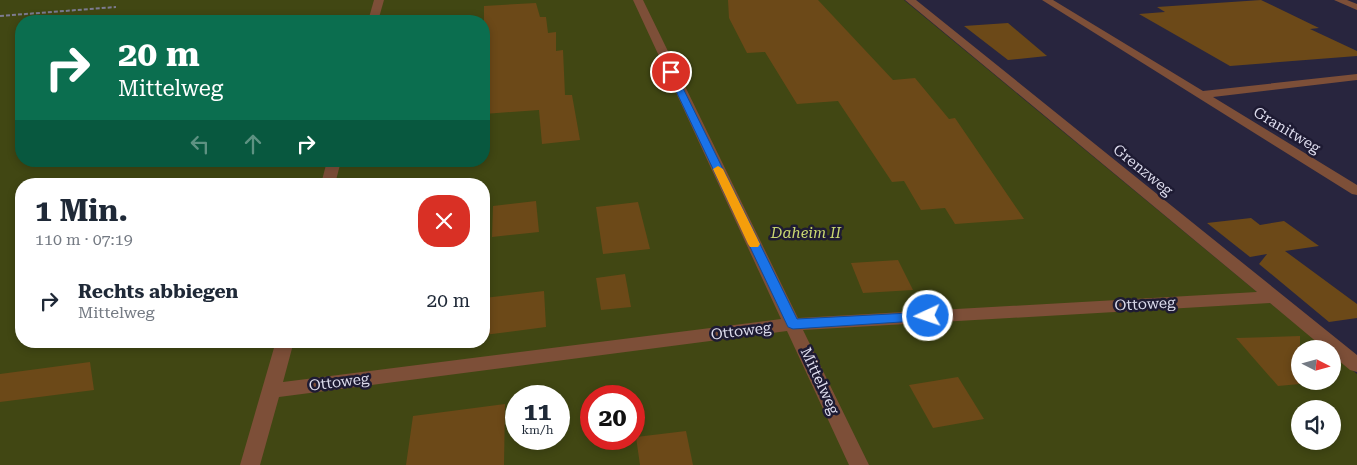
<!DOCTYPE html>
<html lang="de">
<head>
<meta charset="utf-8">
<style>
  body { margin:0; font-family:"Roboto Serif",serif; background:#f6f6f7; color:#1f2937; height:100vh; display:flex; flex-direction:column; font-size:19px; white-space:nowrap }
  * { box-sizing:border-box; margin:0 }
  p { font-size:16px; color:#747a83 }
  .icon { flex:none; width:28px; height:28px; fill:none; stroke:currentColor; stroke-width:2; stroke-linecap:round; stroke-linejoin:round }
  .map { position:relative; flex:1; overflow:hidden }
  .details { position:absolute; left:15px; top:178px; width:475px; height:170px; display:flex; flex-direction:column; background:#fff; border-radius:20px; box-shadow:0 2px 8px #0003 }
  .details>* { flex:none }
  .banner { position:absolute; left:15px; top:15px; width:475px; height:152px; border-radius:20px; box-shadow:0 2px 8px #0003; background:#0b6e4f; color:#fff; overflow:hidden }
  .needle { width:32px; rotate:96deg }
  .tools { position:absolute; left:1291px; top:340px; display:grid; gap:10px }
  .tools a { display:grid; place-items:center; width:50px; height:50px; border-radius:50%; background:#fff; box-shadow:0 2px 8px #0003; font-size:25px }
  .speed { position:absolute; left:505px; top:385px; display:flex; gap:10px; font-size:25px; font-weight:700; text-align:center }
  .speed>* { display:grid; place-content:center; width:65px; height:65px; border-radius:50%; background:#fff; box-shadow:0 2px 8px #0003; line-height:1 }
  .speed small { font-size:12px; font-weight:400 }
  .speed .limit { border:8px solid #d22; background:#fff; color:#111 }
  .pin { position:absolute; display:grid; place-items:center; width:42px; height:42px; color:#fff; margin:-21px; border:2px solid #fff; border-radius:50%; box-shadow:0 1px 5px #0007 }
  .me { position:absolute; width:55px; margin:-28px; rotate:267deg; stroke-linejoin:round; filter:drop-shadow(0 0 4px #0008) }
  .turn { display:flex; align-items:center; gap:18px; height:105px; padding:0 20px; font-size:22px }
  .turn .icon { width:65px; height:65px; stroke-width:2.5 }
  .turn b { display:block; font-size:35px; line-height:42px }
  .lanes { display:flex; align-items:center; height:48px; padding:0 20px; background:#0003; justify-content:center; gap:25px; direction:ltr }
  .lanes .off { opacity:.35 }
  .round { display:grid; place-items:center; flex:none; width:52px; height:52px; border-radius:20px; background:#f6f6f7 }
  .overview { display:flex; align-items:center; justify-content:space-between; height:85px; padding:0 20px }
  h1 { font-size:30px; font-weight:700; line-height:38px }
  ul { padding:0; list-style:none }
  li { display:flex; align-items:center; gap:15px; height:75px; padding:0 20px }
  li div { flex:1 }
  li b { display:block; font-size:19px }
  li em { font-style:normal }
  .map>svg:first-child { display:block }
  .green { fill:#414713; fill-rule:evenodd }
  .building { fill:#6c4918 }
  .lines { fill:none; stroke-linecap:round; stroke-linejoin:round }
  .path { stroke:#7d7b90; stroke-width:2; stroke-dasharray:4 2; stroke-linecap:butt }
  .minor { fill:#7d4f38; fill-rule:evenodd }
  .route { fill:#1a73e8; stroke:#114b97 }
  .slow { fill:#f59e0b }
  .labels { text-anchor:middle; stroke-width:5; stroke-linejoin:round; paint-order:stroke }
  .street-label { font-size:15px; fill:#dcdbec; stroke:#1e1b33 }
  .park-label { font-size:15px; font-style:italic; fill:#cad871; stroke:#1e1b33 }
</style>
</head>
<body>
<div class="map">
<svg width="1357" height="465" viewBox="0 0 1357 465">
  <rect width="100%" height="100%" fill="#28253e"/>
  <path class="green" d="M 0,0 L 904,0 L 1326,349 L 1300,349 L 1300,381 L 1332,381 L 1333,354 L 1357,374 L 1357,465 L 0,465 ZM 21,21 L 484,21 L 484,161 L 21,161 ZM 21,184 L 484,184 L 484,341 L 21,341 ZM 516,396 L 559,396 L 559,439 L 516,439 ZM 591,396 L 634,396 L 634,439 L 591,439 ZM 1300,409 L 1332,409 L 1332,441 L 1300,441 Z"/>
  <g class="building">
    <polygon points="728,0 818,0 893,80 915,78 949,119 955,118 1024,219 955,224 945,208 921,210 904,181 892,182 838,101 797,104 765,52 747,53 729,18"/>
    <polygon points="1261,0 1319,28 1310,29 1357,51 1357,56 1230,66 1139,14 1165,12 1157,7"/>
    <polygon points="536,3 540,17 546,17 548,33 556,32 556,51 563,50 565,95 572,95 580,140 542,144 539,110 484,114 484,6"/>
    <polygon points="1008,23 1047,56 1008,60 964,26"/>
    <polygon points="536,201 539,232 492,237 493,206"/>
    <polygon points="638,202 650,249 603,254 596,207"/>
    <polygon points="1251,218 1260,225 1284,221 1319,246 1285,251 1357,304 1357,318 1329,322 1259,264 1267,254 1250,257 1207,223"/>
    <polygon points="898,260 913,290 863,293 851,263"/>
    <polygon points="625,274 631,307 601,310 596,278"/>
    <polygon points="544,291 546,327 484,335 484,298"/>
    <polygon points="1300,336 1300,384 1278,386 1236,338"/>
    <polygon points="90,362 94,390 0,402 0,374"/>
    <polygon points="958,377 984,419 933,428 909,385"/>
    <polygon points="505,404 504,465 406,465 413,416"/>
    <polygon points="686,431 693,465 640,465 636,437"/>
  </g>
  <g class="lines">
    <polyline class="path" points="0,16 116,7"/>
    <g class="minor">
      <polygon points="374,0 384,0 378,21 368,21"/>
      <polygon points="633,0 643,0 798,318 1257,292 905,0 916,0 1357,355 1357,372 1350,370 1332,355 1332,349 1325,349 1270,303 803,330 869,465 849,465 787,331 279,397 260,465 240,465 276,341 294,341 283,382 781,319"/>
      <polygon points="1042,0 1053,0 1203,91 1357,74 1357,80 1213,97 1357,185 1357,195 1352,194"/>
      <polygon points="1334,0 1347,0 1357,4 1357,10"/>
      <polygon points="327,161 341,161 335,184 321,184"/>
    </g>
  </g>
  <polygon class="route" points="671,70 675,72 797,319 928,312 932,313 934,316 932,320 793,329 788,327 667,72"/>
  <polygon class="slow" points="718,166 723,169 760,244 758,247 750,247 748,244 713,169"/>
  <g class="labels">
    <g class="street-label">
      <text transform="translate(1287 130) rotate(31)" y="5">Granitweg</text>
      <text transform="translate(1143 170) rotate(39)" y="5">Grenzweg</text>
      <text transform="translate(1145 304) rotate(-3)" y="5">Ottoweg</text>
      <text transform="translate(741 331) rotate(-7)" y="5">Ottoweg</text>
      <text transform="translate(820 381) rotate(65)" y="5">Mittelweg</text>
      <text transform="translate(339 382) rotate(-7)" y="5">Ottoweg</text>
    </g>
    <g class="park-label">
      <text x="806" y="238">Daheim II</text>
    </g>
  </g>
</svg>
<div class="tools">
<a><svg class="needle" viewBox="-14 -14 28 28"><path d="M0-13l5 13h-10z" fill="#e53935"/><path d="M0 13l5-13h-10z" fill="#747a83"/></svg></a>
<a><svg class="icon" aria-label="sound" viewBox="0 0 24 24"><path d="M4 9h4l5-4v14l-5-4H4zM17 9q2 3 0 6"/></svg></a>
</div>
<div class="speed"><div>11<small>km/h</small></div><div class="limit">20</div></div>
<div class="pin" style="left:671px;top:72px;background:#d93025"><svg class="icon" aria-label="arrive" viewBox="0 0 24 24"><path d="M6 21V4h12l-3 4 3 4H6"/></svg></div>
<svg class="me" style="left:928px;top:316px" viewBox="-20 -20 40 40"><circle r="17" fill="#1a73e8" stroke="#fff" stroke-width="3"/><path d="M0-11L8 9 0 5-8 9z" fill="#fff"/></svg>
<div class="banner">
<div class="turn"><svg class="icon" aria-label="right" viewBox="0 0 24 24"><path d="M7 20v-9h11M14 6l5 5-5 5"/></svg><div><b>20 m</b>Mittelweg</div></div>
<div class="lanes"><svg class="icon off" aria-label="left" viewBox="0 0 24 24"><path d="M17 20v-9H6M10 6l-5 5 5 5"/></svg><svg class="icon off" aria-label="ahead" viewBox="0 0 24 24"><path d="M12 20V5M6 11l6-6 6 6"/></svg><svg class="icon" aria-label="right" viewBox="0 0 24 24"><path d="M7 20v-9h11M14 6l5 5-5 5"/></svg></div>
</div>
<section class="details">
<div class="overview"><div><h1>1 Min.</h1><p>110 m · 07:19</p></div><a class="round" style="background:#d93025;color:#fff"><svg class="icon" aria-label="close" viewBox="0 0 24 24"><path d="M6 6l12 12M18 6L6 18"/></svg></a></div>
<ul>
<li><svg class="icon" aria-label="right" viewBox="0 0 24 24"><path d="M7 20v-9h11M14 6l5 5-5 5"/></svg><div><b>Rechts abbiegen</b><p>Mittelweg</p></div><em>20 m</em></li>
</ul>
</section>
</div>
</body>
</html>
